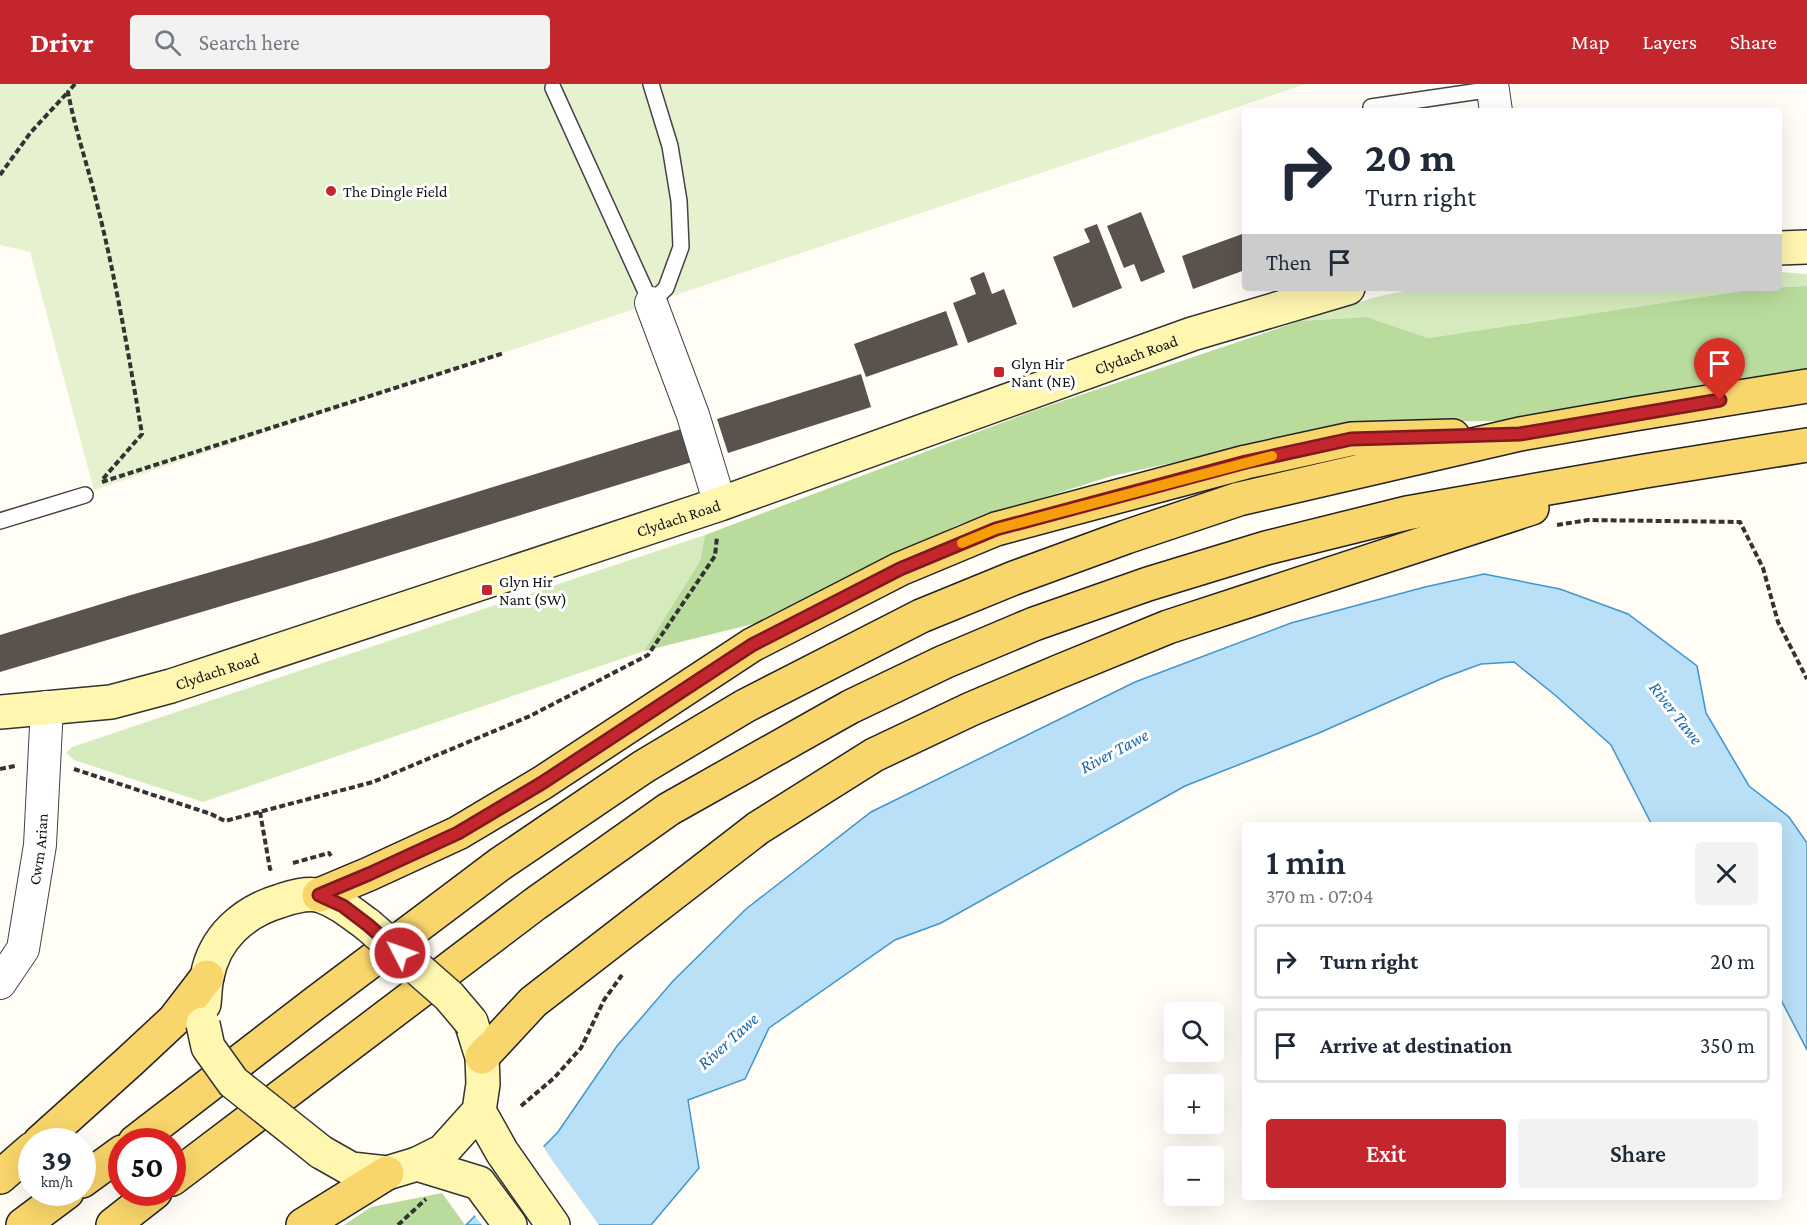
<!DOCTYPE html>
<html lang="en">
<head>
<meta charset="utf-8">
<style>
  body { margin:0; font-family:"Crimson Pro",serif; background:#f2f2f3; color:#1f2937; height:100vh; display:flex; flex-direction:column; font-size:22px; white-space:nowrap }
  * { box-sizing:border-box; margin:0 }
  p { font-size:20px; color:#747a83 }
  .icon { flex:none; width:33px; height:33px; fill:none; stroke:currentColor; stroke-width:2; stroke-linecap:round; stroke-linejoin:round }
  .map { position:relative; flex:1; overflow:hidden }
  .drawer { position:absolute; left:1242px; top:738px; width:540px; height:378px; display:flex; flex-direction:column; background:#fff; border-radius:6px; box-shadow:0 6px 24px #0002 }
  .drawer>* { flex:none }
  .top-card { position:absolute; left:1242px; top:24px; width:540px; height:183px; border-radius:6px; box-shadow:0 6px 24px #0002; background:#fff; color:#1f2937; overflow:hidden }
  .buttons { position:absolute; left:1164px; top:918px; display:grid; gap:12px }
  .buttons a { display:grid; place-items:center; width:60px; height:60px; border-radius:6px; background:#fff; box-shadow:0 6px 24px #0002; font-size:30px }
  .speed { position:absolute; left:18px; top:1044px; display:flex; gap:12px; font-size:30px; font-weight:700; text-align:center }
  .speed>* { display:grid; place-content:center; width:78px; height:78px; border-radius:50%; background:#fff; box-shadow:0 6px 24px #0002; line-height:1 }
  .speed small { font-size:15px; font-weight:400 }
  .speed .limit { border:9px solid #d22; background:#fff; color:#111 }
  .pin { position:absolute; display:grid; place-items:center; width:51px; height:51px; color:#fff; margin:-62px -26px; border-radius:50% 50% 50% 0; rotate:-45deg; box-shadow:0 0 6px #0007 }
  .pin .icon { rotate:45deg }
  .me { position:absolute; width:66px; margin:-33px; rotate:311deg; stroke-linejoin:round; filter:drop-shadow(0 0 4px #0008) }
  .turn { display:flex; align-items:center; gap:21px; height:126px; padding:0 24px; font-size:27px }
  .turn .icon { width:78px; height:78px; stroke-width:2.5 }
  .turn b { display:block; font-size:42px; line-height:51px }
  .then { display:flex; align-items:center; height:57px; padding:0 24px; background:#0003; gap:12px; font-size:22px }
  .round { display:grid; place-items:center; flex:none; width:63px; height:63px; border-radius:6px; background:#f2f2f3 }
  .summary { display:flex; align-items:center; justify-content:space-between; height:102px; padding:0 24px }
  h1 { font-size:36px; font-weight:600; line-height:45px }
  .button { display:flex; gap:12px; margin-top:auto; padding:12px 24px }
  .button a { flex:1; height:69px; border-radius:6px; background:#c4262e; color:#fff; font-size:24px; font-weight:600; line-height:69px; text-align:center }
  .button a+a { background:#f2f2f3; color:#1f2937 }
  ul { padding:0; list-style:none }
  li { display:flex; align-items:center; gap:18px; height:75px; margin:0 12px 9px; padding:0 12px; border:3px solid #e0e1e3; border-radius:6px }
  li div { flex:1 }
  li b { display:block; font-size:22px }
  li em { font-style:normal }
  header { display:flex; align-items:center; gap:36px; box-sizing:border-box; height:84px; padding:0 30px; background:#c4262e; color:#fff }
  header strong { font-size:28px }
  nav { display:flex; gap:33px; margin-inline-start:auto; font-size:21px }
  .search { width:420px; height:54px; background:#f2f2f3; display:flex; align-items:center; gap:15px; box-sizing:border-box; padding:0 21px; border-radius:6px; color:#747a83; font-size:22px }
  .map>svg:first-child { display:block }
  .green { fill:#d5ebbd }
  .forest { fill:#b9dc9c }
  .pitch { fill:#e6f2cf }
  .water { fill:#b9e0f7; stroke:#3f96cf; stroke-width:1.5 }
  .pier { fill:#fffdf5 }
  .building { fill:#5a524d }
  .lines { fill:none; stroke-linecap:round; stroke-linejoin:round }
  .lane-casing { stroke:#444; stroke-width:18 }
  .street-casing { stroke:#444; stroke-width:34 }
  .secondary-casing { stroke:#333; stroke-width:36 }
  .primary-casing { stroke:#222; stroke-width:36 }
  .path { stroke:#333; stroke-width:4; stroke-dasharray:6 3; stroke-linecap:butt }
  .lane { stroke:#fff; stroke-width:15 }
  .street { stroke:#fff; stroke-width:32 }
  .secondary { stroke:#fff6b0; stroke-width:33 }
  .primary { stroke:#f9d66b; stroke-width:33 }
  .secondary-bridge-casing { stroke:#333; stroke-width:36; stroke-linecap:butt }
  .secondary-bridge { stroke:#fff6b0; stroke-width:33 }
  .route-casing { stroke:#7f191e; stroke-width:15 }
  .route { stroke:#c4262e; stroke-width:10 }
  .slow { stroke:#f59e0b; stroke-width:10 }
  .poi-dot { fill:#c4262e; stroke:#fff; stroke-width:2 }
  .labels { text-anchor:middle; stroke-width:6; stroke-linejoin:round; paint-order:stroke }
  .poi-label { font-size:16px; fill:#111; stroke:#fff; text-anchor:start }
  .street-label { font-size:16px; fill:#111; stroke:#fff }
  .water-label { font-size:18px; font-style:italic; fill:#1768a6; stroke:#fff }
</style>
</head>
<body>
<header>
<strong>Drivr</strong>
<div class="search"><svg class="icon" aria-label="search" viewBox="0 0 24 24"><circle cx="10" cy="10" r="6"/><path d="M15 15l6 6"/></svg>Search here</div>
<nav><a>Map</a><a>Layers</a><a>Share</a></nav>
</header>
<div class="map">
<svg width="1807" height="1141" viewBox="0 0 1807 1141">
  <rect width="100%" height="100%" fill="#fffdf5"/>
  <g class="green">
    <polygon points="1779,188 1807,190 1807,202 1779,203"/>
    <polygon points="1418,204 1762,204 1428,254 1367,233 1300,237 1376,213"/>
    <polygon points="705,451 700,477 644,567 203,718 74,676 66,669 72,663"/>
  </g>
  <g class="forest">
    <polygon points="1807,202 1807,291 1499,337 1388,338 1318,347 1112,392 957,441 785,532 644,567 700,477 705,451 1036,326 1300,237 1367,233 1428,254 1762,204"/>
    <polygon points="442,1109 465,1141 344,1141 371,1123"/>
  </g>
  <polygon class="pitch" points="0,0 1306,0 94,406 30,168 0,161"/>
  <polygon class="water" points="1484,490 1560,505 1628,530 1697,582 1706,629 1749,702 1789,733 1807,759 1807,966 1779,912 1779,741 1652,741 1611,661 1555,611 1514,578 1481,580 1443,594 1319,649 1185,702 941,839 895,856 769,944 745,995 688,1016 699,1084 651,1141 466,1141 558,1048 617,962 673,897 746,825 871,728 1135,598 1291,539 1425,503"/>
  <polygon class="pier" points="542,1060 549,1072 599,1141 482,1141 473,1129"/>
  <g class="building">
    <polygon points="1141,128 1165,188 1141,198 1134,180 1124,184 1107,142"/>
    <polygon points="1097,140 1122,204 1073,224 1053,173 1090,158 1084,145"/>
    <polygon points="1245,149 1245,186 1193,205 1182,172"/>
    <polygon points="984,188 992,210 1004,205 1017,240 968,259 953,219 976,210 970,194"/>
    <polygon points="946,227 958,261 866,293 854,260"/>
    <polygon points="861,290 871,323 728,369 717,335"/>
    <polygon points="681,345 692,378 346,485 0,588 0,551 131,511 315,458"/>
  </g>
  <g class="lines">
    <defs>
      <g id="lane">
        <polyline points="553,4 651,219 666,204 681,163 679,117 670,62 651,0"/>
        <polyline points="1371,23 1493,5"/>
        <polyline points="0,437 85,411"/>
      </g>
      <g id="street">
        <polyline points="1492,0 1496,27"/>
        <polyline points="651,219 693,331 720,420"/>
        <path id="s1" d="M 0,899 L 23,865 L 40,761 L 47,623"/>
      </g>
      <g id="secondary">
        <polyline points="1779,164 1807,163"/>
        <path id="s2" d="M 0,628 L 111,618 L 171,602 L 720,420 L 1192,250 L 1348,204"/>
        <path d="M 204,920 C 205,911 205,901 207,893 C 214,854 243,828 280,817 C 292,813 308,808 321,812 C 339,818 353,830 368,841"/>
        <polyline points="479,1027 502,1068 553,1141"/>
        <polyline points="321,1068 351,1085 387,1089 417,1080 443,1067 479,1027 483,1000 482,973 471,938"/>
        <polyline points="417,1080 479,1099 510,1141"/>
      </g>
      <g id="primary">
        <polyline points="319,811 369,790 458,749 542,699 752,561 900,485 996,445 1246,378 1351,355 1453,352"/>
        <polyline points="482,973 533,918 758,744 874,671 971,625 1058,588 1168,543 1532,424"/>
        <polyline points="40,1058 130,977 174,936 207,893"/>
        <polyline points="135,1058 314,920 500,780 643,683 745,622 921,532 1014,494 1126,453 1239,415 1520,350 1634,330 1807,302"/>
        <polyline points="0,1093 32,1065"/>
        <polyline points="172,1095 535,820 669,725 850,623 944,578 1034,540 1148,500 1266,464 1407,429 1645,387 1807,361"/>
        <polyline points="82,1097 122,1068"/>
        <polyline points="23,1141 67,1108"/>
        <polyline points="113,1141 155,1108"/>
        <polyline points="303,1141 387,1089"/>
      </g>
    </defs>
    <use href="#lane" class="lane-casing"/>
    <use href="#street" class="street-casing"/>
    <use href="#secondary" class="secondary-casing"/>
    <use href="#primary" class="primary-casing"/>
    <g class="path">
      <path d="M 75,0 L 68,8 C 75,46 88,82 97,120 C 116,195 129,273 142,350 L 102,396"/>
      <polyline points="0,91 31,48 68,8"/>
      <polyline points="102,398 504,269"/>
      <polyline points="1557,441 1588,436 1740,438 1763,484 1778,538 1807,595"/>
      <polyline points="0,685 15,682"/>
      <polyline points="74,685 211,730 225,737 373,698 530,632 648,571 715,472 717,453"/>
      <polyline points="260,728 270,785 274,783"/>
      <polyline points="293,779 329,769 331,772"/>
      <polyline points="521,1022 554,994 581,964 604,916 622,891"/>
      <polyline points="398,1141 426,1115"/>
    </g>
    <use href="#lane" class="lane"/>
    <use href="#street" class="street"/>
    <use href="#secondary" class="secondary"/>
    <use href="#primary" class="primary"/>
    <defs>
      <g id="secondary-bridge">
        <polyline points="368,841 449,912 471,938"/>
        <polyline points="203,940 208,963 233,998 321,1068"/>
      </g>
    </defs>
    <use href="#secondary-bridge" class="secondary-bridge-casing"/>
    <use href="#secondary-bridge" class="secondary-bridge"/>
  </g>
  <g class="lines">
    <defs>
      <polyline id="route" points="400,869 368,841 343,822 319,811 369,790 458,749 542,699 752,561 900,485 996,445 1246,378 1351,355 1520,350 1720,316"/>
    </defs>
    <use href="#route" class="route-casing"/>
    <use href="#route" class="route"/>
    <polyline class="slow" points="962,459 996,445 1272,372"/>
  </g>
  <g class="poi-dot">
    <circle cx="331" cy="107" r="6"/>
    <rect x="993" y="282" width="12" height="12" rx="3"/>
    <rect x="481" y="500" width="12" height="12" rx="3"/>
  </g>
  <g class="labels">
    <g class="poi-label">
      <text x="343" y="113">The Dingle Field</text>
      <text x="1011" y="285">Glyn Hir<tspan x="1011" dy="18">Nant (NE)</tspan></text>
      <text x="499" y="503">Glyn Hir<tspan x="499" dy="18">Nant (SW)</tspan></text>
    </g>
    <g class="street-label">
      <text dy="6" stroke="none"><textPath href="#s2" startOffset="1194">Clydach Road</textPath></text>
      <text dy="6" stroke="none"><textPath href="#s2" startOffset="708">Clydach Road</textPath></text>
      <text dy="6" stroke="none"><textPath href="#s2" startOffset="222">Clydach Road</textPath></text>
      <text dy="6" stroke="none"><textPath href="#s1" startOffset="142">Cwm Arian</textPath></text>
    </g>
    <g class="water-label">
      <text transform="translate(1676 629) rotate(52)" y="6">River Tawe</text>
      <text transform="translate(1114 667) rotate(-28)" y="6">River Tawe</text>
      <text transform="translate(728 957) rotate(-42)" y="6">River Tawe</text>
    </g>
  </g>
</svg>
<div class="buttons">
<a><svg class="icon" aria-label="search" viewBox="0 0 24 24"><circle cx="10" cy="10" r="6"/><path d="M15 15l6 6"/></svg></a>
<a>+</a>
<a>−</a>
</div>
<div class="speed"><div>39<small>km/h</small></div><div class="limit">50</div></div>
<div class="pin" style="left:1720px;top:316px;background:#d93025"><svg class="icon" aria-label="arrive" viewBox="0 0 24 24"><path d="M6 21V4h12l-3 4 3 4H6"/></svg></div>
<svg class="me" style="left:400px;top:869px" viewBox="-20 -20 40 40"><circle r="17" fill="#c4262e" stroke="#fff" stroke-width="3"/><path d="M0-11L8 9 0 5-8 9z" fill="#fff"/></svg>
<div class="top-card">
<div class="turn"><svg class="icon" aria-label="right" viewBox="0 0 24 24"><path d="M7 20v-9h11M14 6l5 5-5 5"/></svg><div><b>20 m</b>Turn right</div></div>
<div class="then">Then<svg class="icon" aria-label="arrive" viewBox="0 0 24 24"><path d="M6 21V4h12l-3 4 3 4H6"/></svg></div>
</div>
<section class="drawer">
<div class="summary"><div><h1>1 min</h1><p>370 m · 07:04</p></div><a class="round"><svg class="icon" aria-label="close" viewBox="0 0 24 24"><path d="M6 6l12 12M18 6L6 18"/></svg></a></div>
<ul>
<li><svg class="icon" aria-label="right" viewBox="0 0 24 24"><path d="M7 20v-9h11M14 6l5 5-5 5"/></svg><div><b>Turn right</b></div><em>20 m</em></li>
<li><svg class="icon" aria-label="arrive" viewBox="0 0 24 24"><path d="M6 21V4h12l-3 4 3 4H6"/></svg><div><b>Arrive at destination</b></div><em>350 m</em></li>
</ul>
<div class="button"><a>Exit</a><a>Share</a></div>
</section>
</div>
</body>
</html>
